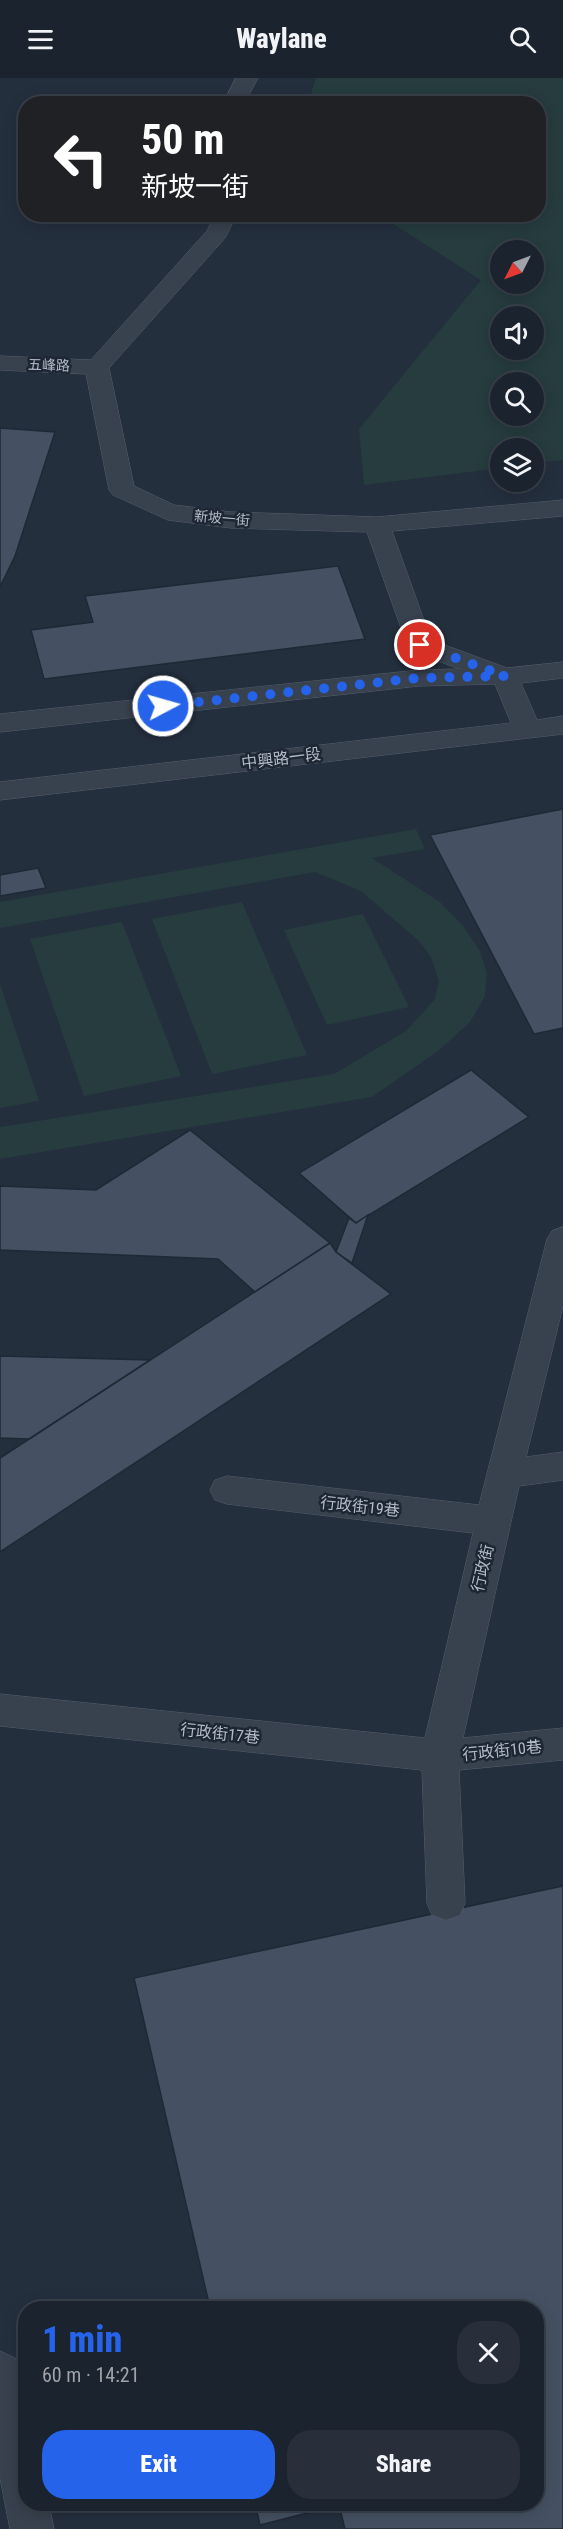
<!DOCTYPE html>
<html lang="en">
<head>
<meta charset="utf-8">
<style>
  body { margin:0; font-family:"Roboto Condensed","Noto Sans TC",sans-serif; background:#282f3a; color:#f1f3f6; height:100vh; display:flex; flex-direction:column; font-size:22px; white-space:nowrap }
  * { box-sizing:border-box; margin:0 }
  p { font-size:20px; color:#a0a4aa }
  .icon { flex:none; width:33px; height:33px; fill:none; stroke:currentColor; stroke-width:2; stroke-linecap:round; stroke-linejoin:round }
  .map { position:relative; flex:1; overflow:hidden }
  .drawer { position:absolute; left:18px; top:2223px; width:526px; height:210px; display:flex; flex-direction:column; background:#1b232e; border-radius:24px; box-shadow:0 3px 15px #0003,0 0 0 2px #39404a }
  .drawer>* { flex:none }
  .top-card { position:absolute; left:18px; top:18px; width:528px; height:126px; border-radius:24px; box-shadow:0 3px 15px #0003,0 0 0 2px #39404a; background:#202124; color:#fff; overflow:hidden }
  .needle { width:39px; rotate:228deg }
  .tools { position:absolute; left:490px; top:162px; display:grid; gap:12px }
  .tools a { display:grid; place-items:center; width:54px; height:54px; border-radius:50%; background:#1b232e; box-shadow:0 3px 15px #0003,0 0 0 2px #39404a; font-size:30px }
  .pin { position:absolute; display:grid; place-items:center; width:51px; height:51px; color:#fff; margin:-26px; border:3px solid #fff; border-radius:50%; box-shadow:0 2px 6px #0007 }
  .me { position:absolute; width:66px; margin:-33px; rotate:84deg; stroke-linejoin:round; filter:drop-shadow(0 0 4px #0008) }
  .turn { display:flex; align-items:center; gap:21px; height:126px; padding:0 24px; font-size:27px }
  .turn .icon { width:78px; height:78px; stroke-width:2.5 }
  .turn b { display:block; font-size:42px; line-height:51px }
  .round { display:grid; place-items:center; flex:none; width:63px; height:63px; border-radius:24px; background:#282f3a }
  .headline { display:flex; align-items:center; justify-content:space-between; height:102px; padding:0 24px }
  h1 { font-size:36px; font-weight:800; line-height:45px; color:#2563eb }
  .primary-button { display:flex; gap:12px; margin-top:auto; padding:12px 24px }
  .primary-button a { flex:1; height:69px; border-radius:24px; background:#2563eb; color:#fff; font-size:24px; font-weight:800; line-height:69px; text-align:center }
  .primary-button a+a { background:#282f3a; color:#f1f3f6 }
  header { display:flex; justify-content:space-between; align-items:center; height:78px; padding:0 24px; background:#1b232e; font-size:27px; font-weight:800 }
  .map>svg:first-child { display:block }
  .green { fill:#263c3f; fill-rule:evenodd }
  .building { fill:#455162; stroke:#1f2835; stroke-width:1.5 }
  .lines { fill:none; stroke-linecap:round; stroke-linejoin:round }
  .minor-casing { stroke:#565f6c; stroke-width:1 }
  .minor { fill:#38414e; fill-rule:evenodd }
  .route { stroke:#2563eb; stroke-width:10; stroke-dasharray:0 18 }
  .labels { text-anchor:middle; stroke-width:5; stroke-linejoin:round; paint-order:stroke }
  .far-street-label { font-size:14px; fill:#b4bcc9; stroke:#1d2633 }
  .street-label { font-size:16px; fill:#b4bcc9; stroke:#1d2633 }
</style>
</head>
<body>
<header><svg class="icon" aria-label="menu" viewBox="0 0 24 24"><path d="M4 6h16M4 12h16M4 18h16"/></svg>Waylane<svg class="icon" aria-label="search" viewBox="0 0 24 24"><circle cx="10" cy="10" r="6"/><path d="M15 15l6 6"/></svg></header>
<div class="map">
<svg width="563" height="2451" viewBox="0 0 563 2451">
  <rect width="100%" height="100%" fill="#242f3e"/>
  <g class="green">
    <path d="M 316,0 L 563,0 L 563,382 L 534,385 L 534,370 L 501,370 L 501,390 L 364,407 L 359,351 L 481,202 L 379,137 L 538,136 L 538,26 L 308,25 ZM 501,172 L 534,172 L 534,206 L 501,206 ZM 501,238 L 534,238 L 534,272 L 501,272 ZM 501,304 L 534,304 L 534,338 L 501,338 Z"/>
    <polygon points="416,751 425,771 372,780 440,824 463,848 480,873 487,895 485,918 470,944 438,973 372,1019 0,1081 0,1049 334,996 406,953 435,921 439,903 431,879 418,862 361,813 315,794 0,850 0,824"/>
    <polygon points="242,824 307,977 212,996 152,841"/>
    <polygon points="363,836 409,929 327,947 284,852"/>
    <polygon points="122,844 181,998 84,1018 30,861"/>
    <polygon points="0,906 39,1023 0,1030"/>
  </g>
  <g class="building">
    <polygon points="0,350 55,354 15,478 0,509"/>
    <polygon points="338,488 365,561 44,601 31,552 93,544 85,518"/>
    <polygon points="563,731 563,950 534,956 430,757"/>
    <polygon points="38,790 46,810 0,818 0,797"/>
    <polygon points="471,992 529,1039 356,1145 299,1095"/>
    <polygon points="190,1052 330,1165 255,1214 218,1181 0,1172 0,1108 96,1112"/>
    <polygon points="368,1137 352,1185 336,1174 349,1140 356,1145"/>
    <polygon points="330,1165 336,1174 391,1216 0,1474 0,1380"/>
    <polygon points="0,1278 150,1282 29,1361 0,1360"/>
    <polygon points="563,1808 563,2451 345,2451 339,2427 260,2447 255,2426 537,2426 537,2230 210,2230 134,1900"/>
  </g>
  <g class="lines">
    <defs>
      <g id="minor">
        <polygon points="236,0 258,0 244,26 223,26"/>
        <polygon points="215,136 237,136 225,160 109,290 134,408 174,427 231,434 377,439 563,422 563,438 392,453 431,562 507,590 563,584 563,600 521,605 537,642 563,638 563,656 0,722 0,704 511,645 495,606 419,608 0,654 0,636 419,592 460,591 411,573 407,567 367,454 231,450 168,442 113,417 109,412 86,296 0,292 0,278 91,282 207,153"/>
        <polygon points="563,1149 563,1228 526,1379 563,1374 563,1402 519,1408 463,1660 563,1650 563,1682 459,1692 465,1825 460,1837 446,1842 432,1837 427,1825 422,1692 0,1648 0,1616 425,1660 473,1455 227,1426 215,1422 210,1412 215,1402 227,1398 479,1427 547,1161 552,1153"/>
        <polygon points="0,2273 15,2280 26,2312 26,2426 49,2426 54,2451 10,2451 0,2400"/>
      </g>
    </defs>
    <use href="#minor" class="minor-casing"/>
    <use href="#minor" class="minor"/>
  </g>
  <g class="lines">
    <polyline class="route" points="163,628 419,600 505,598 420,567"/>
  </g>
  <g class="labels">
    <g class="far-street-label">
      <text transform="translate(49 287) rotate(2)" y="5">五峰路</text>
      <text transform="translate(222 440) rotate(5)" y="5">新坡一街</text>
    </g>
    <g class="street-label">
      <text transform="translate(281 680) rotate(-7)" y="6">中興路一段</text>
      <text transform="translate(360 1428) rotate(6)" y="6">行政街19巷</text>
      <text transform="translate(482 1490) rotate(-77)" y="6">行政街</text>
      <text transform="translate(220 1655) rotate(6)" y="6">行政街17巷</text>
      <text transform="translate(502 1672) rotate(-6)" y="6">行政街10巷</text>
    </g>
  </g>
</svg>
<div class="tools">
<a><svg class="needle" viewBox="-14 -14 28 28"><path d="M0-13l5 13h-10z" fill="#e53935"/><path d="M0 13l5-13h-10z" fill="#a0a4aa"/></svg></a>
<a><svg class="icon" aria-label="sound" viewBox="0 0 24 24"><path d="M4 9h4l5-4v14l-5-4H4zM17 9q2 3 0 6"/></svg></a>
<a><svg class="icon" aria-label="search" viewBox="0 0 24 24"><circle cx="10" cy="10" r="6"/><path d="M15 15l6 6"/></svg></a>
<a><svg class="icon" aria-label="layers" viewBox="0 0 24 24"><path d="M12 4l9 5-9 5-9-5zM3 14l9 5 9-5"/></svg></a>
</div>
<div class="pin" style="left:420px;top:567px;background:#d93025"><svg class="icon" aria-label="arrive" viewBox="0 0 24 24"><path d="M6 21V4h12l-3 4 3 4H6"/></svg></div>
<svg class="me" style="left:163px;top:628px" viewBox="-20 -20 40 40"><circle r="17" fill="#2563eb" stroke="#fff" stroke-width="3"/><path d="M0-11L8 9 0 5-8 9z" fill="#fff"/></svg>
<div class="top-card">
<div class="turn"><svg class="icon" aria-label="left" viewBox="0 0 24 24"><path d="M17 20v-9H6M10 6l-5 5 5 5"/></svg><div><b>50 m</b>新坡一街</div></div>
</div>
<section class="drawer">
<div class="headline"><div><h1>1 min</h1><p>60 m · 14:21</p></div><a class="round"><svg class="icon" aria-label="close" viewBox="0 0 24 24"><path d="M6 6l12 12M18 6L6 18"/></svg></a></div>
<div class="primary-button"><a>Exit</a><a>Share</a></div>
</section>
</div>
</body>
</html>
